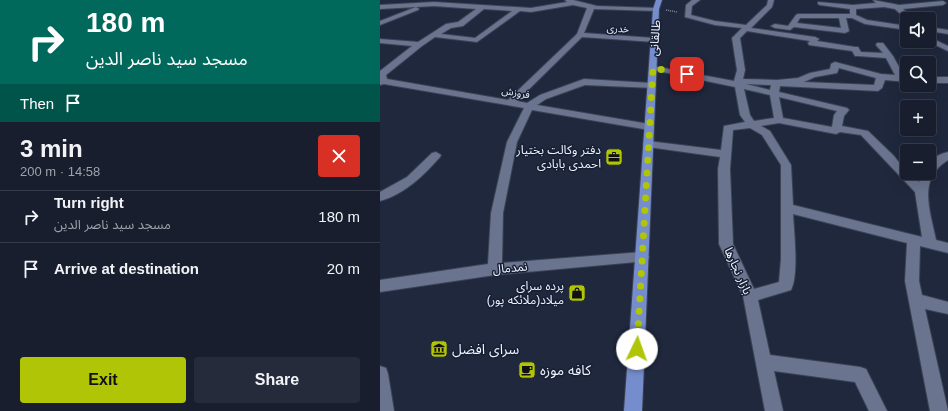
<!DOCTYPE html>
<html lang="en">
<head>
<meta charset="utf-8">
<style>
  body { margin:0; font-family:Arial,"Noto Sans Arabic",sans-serif; background:#252b3a; color:#f1f3f6; height:100vh; display:flex; flex-direction:column; font-size:15px; white-space:nowrap }
  * { box-sizing:border-box; margin:0 }
  p { font-size:13px; color:#9fa2aa }
  .icon { flex:none; width:22px; height:22px; fill:none; stroke:currentColor; stroke-width:2; stroke-linecap:round; stroke-linejoin:round }
  .map { position:relative; flex:1; overflow:hidden }
  .sheet { display:flex; flex-direction:column; background:#181e2e; width:380px }
  .sheet>* { flex:none }
  .top-card { background:#00695c; color:#fff; overflow:hidden }
  .fabs { position:absolute; left:520px; top:12px; display:grid; gap:8px }
  .fabs a { display:grid; place-items:center; width:36px; height:36px; border-radius:4px; background:#181e2e; box-shadow:0 4px 16px #0002,0 0 0 1px #363c4a; font-size:20px }
  .pin { position:absolute; display:grid; place-items:center; width:34px; height:34px; color:#fff; margin:-17px; border-radius:8px; box-shadow:0 2px 6px #0006 }
  .me { position:absolute; width:44px; margin:-22px; rotate:3deg; stroke-linejoin:round; filter:drop-shadow(0 0 3px #0008) }
  .turn { display:flex; align-items:center; gap:14px; height:84px; padding:0 20px; font-size:18px }
  .turn .icon { width:52px; height:52px; stroke-width:2.5 }
  .turn b { display:block; font-size:28px; line-height:34px }
  .then { display:flex; align-items:center; height:38px; padding:0 20px; background:#0003; gap:8px; font-size:15px }
  .round { display:grid; place-items:center; flex:none; width:42px; height:42px; border-radius:4px; background:#252b3a }
  .overview { display:flex; align-items:center; justify-content:space-between; height:68px; padding:0 20px }
  h1 { font-size:24px; font-weight:700; line-height:30px }
  .primary-button { display:flex; gap:8px; margin-top:auto; padding:8px 20px }
  .primary-button a { flex:1; height:46px; border-radius:4px; background:#afc506; color:#111; font-size:16px; font-weight:700; line-height:46px; text-align:center }
  .primary-button a+a { background:#252b3a; color:#f1f3f6 }
  ul { padding:0; list-style:none }
  li { display:flex; align-items:center; gap:12px; height:52px; padding:0 20px; border-top:1px solid #363c4a }
  li div { flex:1 }
  li b { display:block; font-size:15px }
  li em { font-style:normal }
  main { display:flex; flex:1; min-height:0 }
  .map>svg:first-child { display:block }
  .lines { fill:none; stroke-linecap:round; stroke-linejoin:round }
  .minor-casing { stroke:#3c4354; stroke-width:2 }
  .major-casing { stroke:#3c4354; stroke-width:2 }
  .path { stroke:#808798; stroke-width:1.5; stroke-dasharray:1 1; stroke-linecap:butt }
  .minor { fill:#6a748e; fill-rule:evenodd }
  .major { fill:#758dcd; fill-rule:evenodd }
  .route { stroke:#afc506; stroke-width:7; stroke-dasharray:0 12.6 }
  .labels { text-anchor:middle; stroke-width:3; stroke-linejoin:round; paint-order:stroke }
  .far-street-label { font-size:10px; fill:#eef3fe; stroke:#171f34 }
  .street-label { font-size:12px; fill:#eef3fe; stroke:#171f34 }
  .poi-label { font-size:12px; fill:#eef3fe; stroke:#171f34; text-anchor:end }
  .near-poi-label { font-size:14px; fill:#eef3fe; stroke:#171f34; text-anchor:start }
</style>
</head>
<body>
<main>
<section class="sheet">
<div class="top-card">
<div class="turn"><svg class="icon" aria-label="right" viewBox="0 0 24 24"><path d="M7 20v-9h11M14 6l5 5-5 5"/></svg><div><b>180 m</b>مسجد سید ناصر الدین</div></div>
<div class="then">Then<svg class="icon" aria-label="arrive" viewBox="0 0 24 24"><path d="M6 21V4h12l-3 4 3 4H6"/></svg></div>
</div>
<div class="overview"><div><h1>3 min</h1><p>200 m · 14:58</p></div><a class="round" style="background:#d93025;color:#fff"><svg class="icon" aria-label="close" viewBox="0 0 24 24"><path d="M6 6l12 12M18 6L6 18"/></svg></a></div>
<ul>
<li><svg class="icon" aria-label="right" viewBox="0 0 24 24"><path d="M7 20v-9h11M14 6l5 5-5 5"/></svg><div><b>Turn right</b><p>مسجد سید ناصر الدین</p></div><em>180 m</em></li>
<li><svg class="icon" aria-label="arrive" viewBox="0 0 24 24"><path d="M6 21V4h12l-3 4 3 4H6"/></svg><div><b>Arrive at destination</b></div><em>20 m</em></li>
</ul>
<div class="primary-button"><a>Exit</a><a>Share</a></div>
</section>
<div class="map">
<svg width="568" height="411" viewBox="0 0 568 411">
  <rect width="100%" height="100%" fill="#20283e"/>
  <g class="lines">
    <defs>
      <g id="minor">
        <path d="M 185,0 L 193,0 L 217,6 L 278,8 L 279,9 L 276,11 L 214,9 L 204,33 L 274,38 L 278,40 L 274,42 L 202,37 L 137,101 L 147,103 L 160,95 L 204,79 L 271,83 L 275,86 L 274,88 L 205,85 L 166,99 L 157,105 L 269,124 L 274,127 L 269,130 L 152,110 L 137,142 L 123,213 L 122,263 L 262,252 L 267,253 L 269,257 L 267,261 L 115,275 L 0,292 L 0,280 L 108,264 L 111,213 L 127,142 L 144,108 L 4,84 L 0,85 L 0,71 L 32,46 L 0,43 L 0,39 L 38,42 L 66,24 L 78,22 L 96,9 L 54,6 L 36,7 L 39,9 L 38,10 L 0,25 L 0,21 L 36,7 L 0,9 L 0,5 L 54,2 L 151,8 L 187,2 ZM 193,5 L 207,8 L 197,34 L 128,100 L 7,79 L 6,75 L 42,46 L 55,37 L 97,42 L 140,11 L 151,12 ZM 104,9 L 132,11 L 95,38 L 61,34 L 71,28 L 83,26 Z"/>
        <path d="M 312,0 L 320,0 L 312,6 L 311,15 L 335,21 L 366,25 L 387,5 L 388,0 L 394,0 L 392,7 L 371,28 L 435,37 L 439,39 L 437,41 L 475,47 L 478,47 L 481,52 L 503,53 L 496,45 L 497,43 L 503,43 L 513,56 L 524,76 L 527,76 L 527,82 L 505,80 L 502,88 L 498,91 L 400,86 L 399,92 L 467,108 L 469,110 L 464,116 L 462,126 L 488,131 L 514,156 L 527,173 L 539,182 L 542,173 L 549,173 C 549,160 555,155 568,152 L 568,160 C 537,179 550,210 556,240 L 568,243 L 568,253 L 540,246 L 539,281 L 542,295 L 568,302 L 568,314 L 545,309 L 568,411 L 550,411 L 525,281 L 527,243 L 413,214 C 414,232 419,275 411,290 L 378,300 L 390,355 L 480,367 L 486,369 L 507,411 L 489,411 L 475,382 L 394,371 L 403,411 L 385,411 L 363,296 L 339,244 L 338,169 L 340,157 L 268,147 L 263,144 L 268,141 L 341,150 L 344,126 L 365,122 L 360,115 L 355,87 L 273,70 L 269,68 L 273,66 L 354,81 L 357,70 L 352,38 L 362,28 L 335,25 L 305,17 L 306,5 ZM 367,31 L 430,41 L 428,43 L 429,45 L 472,51 L 475,56 L 478,56 L 506,58 L 515,75 L 501,74 L 455,62 L 451,64 L 450,69 L 430,73 L 418,78 L 397,80 L 363,79 L 365,70 L 360,38 ZM 459,68 L 496,78 L 494,85 L 424,82 L 435,77 L 457,73 ZM 366,84 L 391,85 L 390,90 ZM 364,89 L 390,95 L 394,118 L 374,121 L 370,115 ZM 399,97 L 457,111 L 454,115 L 452,127 L 403,118 ZM 399,123 L 456,134 L 460,132 L 481,135 L 535,192 L 542,237 L 413,205 L 411,165 L 390,131 L 381,126 ZM 370,128 L 382,135 L 401,165 L 401,259 L 399,282 L 374,289 L 353,244 L 350,169 L 353,130 Z"/>
        <path d="M 493,0 L 519,5 L 563,1 L 566,3 L 563,5 L 523,9 L 533,19 L 527,20 L 515,9 L 504,7 L 476,9 L 476,15 L 487,20 L 527,26 L 527,30 L 485,24 L 472,18 L 466,18 L 469,31 L 465,33 L 414,27 L 410,30 L 395,28 L 391,26 L 395,24 L 408,26 L 416,15 L 418,14 L 470,14 L 470,9 L 440,5 L 438,4 L 438,2 L 473,5 L 496,3 ZM 420,18 L 459,18 L 461,28 L 417,23 Z"/>
        <polygon points="549,27 568,30 568,34 549,31"/>
        <polygon points="549,37 568,46 568,51 547,41 549,41"/>
        <rect x="549" y="77" width="19" height="6"/>
        <path d="M 56,152 L 61,155 L 60,157 C 43,176 25,194 0,201 L 0,192 L 27,177 L 52,153 Z"/>
        <polygon points="0,366 6,368 8,374 14,411 0,411"/>
      </g>
      <polygon id="major" points="276,0 282,0 279,9 262,411 244,411 273,9"/>
    </defs>
    <use href="#minor" class="minor-casing"/>
    <use href="#major" class="major-casing"/>
    <polyline class="path" points="286,10 297,12"/>
    <use href="#minor" class="minor"/>
    <use href="#major" class="major"/>
  </g>
  <g class="lines">
    <polyline class="route" points="257,349 273,68 307,74"/>
  </g>
  <defs>
    <symbol id="office-square" viewBox="-11 -11 22 22"><rect x="-9" y="-9" width="18" height="18" rx="4" fill="#afc506" stroke="#171f34"/><path d="M-6-3h4V-5.5h4V-3h4V5H-6ZM-1-4.5V-3h2v-1.5ZM-6 0V1H6V0Z" fill="#111"/></symbol>
    <symbol id="shop-square" viewBox="-11 -11 22 22"><rect x="-9" y="-9" width="18" height="18" rx="4" fill="#afc506" stroke="#171f34"/><path d="M-5-2.5h2.3a2.7 3.5 0 0 1 5.4 0H5L5.5 6h-11ZM-1.5-2.5h3a1.5 2.3 0 0 0-3 0Z" fill="#111"/></symbol>
    <symbol id="museum-square" viewBox="-11 -11 22 22"><rect x="-9" y="-9" width="18" height="18" rx="4" fill="#afc506" stroke="#171f34"/><path d="M0-6L6-3V-2H-6V-3ZM-5-1h2V3h-2ZM-1-1h2V3h-2ZM3-1h2V3H3ZM-6 4H6V6H-6Z" fill="#111"/></symbol>
    <symbol id="cafe-square" viewBox="-11 -11 22 22"><rect x="-9" y="-9" width="18" height="18" rx="4" fill="#afc506" stroke="#171f34"/><path d="M-5.5-4.5H6V0H3Q3 3.5 0 3.5H-2.5Q-5.5 3.5-5.5 0ZM3-3.2v2h1.7v-2ZM-6 4.5H4V6H-6Z" fill="#111"/></symbol>
  </defs>
  <g fill-rule="evenodd">
    <use href="#office-square" x="224" y="147" width="20" height="20"/>
    <use href="#shop-square" x="187" y="283" width="20" height="20"/>
    <use href="#museum-square" x="49" y="339" width="20" height="20"/>
    <use href="#cafe-square" x="137" y="360" width="20" height="20"/>
  </g>
  <g class="labels">
    <g class="far-street-label">
      <text transform="translate(238 28) rotate(4)" y="4">خدری</text>
      <text transform="translate(136 92) rotate(10)" y="4">فروزش</text>
    </g>
    <g class="street-label">
      <text transform="translate(275 38) rotate(-86)" y="4">طالقانی</text>
      <text transform="translate(130 268) rotate(-5)" y="4">نمدمال</text>
      <text transform="translate(358 271) rotate(66)" y="4">بازار نجارها</text>
    </g>
    <g class="poi-label">
      <text x="221" y="154">دفتر وکالت بختیار<tspan x="221" dy="14">احمدی بابادی</tspan></text>
      <text x="184" y="290">پرده سرای<tspan x="184" dy="14">میلاد(ملائکه پور)</tspan></text>
    </g>
    <g class="near-poi-label">
      <text x="72" y="354">سرای افضل</text>
      <text x="160" y="375">کافه موزه</text>
    </g>
  </g>
</svg>
<div class="fabs">
<a><svg class="icon" aria-label="sound" viewBox="0 0 24 24"><path d="M4 9h4l5-4v14l-5-4H4zM17 9q2 3 0 6"/></svg></a>
<a><svg class="icon" aria-label="search" viewBox="0 0 24 24"><circle cx="10" cy="10" r="6"/><path d="M15 15l6 6"/></svg></a>
<a>+</a>
<a>−</a>
</div>
<div class="pin" style="left:307px;top:74px;background:#d93025"><svg class="icon" aria-label="arrive" viewBox="0 0 24 24"><path d="M6 21V4h12l-3 4 3 4H6"/></svg></div>
<svg class="me" style="left:257px;top:349px" viewBox="-20 -20 40 40"><circle r="19" fill="#fff"/><path d="M0-13L10 11 0 6-10 11z" fill="#afc506"/></svg>
</div>
</main>
</body>
</html>
